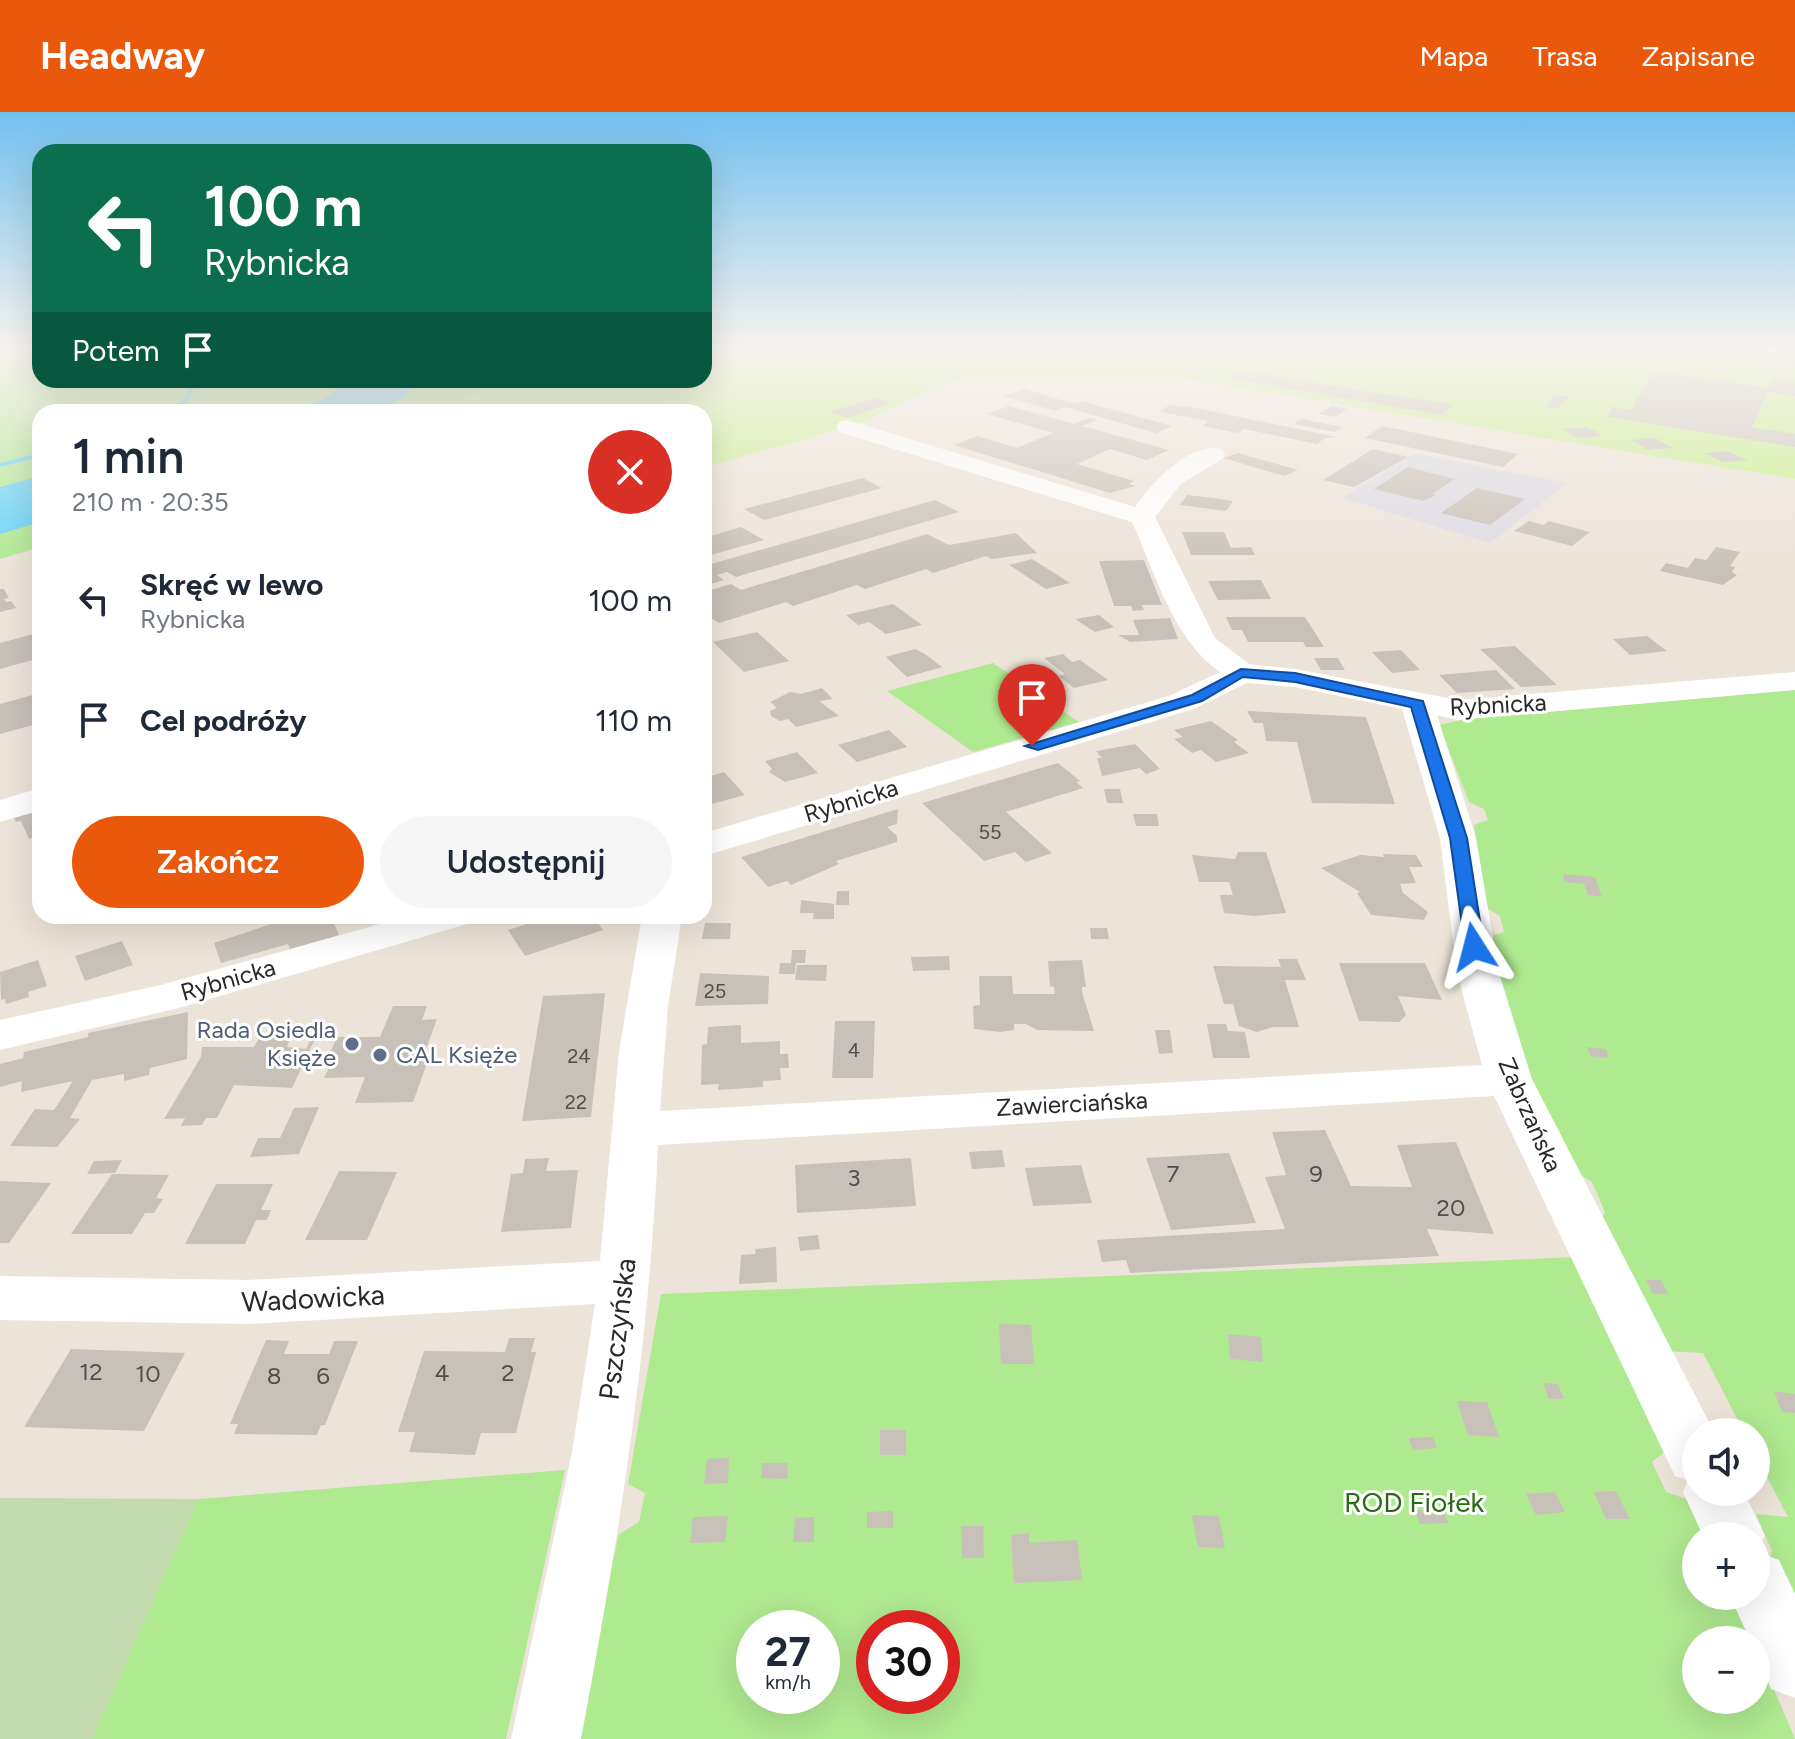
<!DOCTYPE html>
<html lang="pl">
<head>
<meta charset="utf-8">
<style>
  body { margin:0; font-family:Figtree,sans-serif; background:#f6f6f7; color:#1f2937; height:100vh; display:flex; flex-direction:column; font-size:30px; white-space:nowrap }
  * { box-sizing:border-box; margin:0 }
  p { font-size:26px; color:#747a83 }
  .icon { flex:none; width:44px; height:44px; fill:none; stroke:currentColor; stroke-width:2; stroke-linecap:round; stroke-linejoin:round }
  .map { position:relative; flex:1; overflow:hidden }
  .side { position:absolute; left:32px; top:292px; width:680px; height:520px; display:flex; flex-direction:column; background:#fff; border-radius:24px; box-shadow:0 8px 32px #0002 }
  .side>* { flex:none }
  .top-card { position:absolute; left:32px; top:32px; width:680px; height:244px; border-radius:24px; box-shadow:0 8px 32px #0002; background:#0b6e4f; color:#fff; overflow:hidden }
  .tools { position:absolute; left:1682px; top:1306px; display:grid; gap:16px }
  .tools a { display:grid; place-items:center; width:88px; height:88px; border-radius:50%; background:#fff; box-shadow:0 8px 32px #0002; font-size:40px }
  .speed { position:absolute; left:736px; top:1498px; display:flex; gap:16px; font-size:40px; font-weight:700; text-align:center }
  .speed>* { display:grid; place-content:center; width:104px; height:104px; border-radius:50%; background:#fff; box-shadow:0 8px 32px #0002; line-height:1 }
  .speed small { font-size:20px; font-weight:400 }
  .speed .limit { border:12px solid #d22; background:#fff; color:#111 }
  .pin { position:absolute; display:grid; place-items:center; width:68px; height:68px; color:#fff; margin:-82px -34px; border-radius:50% 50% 50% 0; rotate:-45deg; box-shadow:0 0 8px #0007 }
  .pin .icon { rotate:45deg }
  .me { position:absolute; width:88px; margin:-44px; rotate:351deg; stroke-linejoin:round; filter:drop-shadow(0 0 6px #0008) }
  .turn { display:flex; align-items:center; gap:28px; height:168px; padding:0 40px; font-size:36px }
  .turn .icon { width:104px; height:104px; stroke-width:2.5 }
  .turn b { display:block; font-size:56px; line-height:68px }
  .then { display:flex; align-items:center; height:76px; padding:0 40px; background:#0003; gap:16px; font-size:30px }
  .round { display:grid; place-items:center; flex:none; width:84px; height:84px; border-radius:42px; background:#f6f6f7 }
  .overview { display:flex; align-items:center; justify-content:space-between; height:136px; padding:0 40px }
  h1 { font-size:48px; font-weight:600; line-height:60px }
  .cta { display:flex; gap:16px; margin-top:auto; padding:16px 40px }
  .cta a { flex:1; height:92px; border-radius:48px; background:#ea580c; color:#fff; font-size:32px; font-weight:600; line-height:92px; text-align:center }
  .cta a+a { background:#f6f6f7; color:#1f2937 }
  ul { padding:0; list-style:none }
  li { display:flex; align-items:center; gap:24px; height:120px; padding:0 40px }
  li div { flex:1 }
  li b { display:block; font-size:30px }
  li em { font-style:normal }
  header { display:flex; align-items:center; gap:48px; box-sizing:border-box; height:112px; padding:0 40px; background:#ea580c; color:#fff }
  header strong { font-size:38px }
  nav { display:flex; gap:44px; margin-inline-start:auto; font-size:28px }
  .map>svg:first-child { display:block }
  .industrial { fill:#dddbe4 }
  .green { fill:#afe990; fill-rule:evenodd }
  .cemetery { fill:#c3d9ae }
  .pitch { fill:#c7f28a }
  .water { fill:#61d3fa }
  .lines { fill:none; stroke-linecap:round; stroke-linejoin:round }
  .stream { fill:#61d3fa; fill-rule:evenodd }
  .building { fill:#c8c1b9 }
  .minor { fill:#fff; fill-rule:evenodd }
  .route { fill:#1a73e8; stroke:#114b97; stroke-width:2 }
  .service-dot { fill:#5c6f8a; stroke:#fff; stroke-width:3 }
  .labels { text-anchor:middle; stroke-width:6; stroke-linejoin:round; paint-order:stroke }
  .number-label { font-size:20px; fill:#514f4d }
  .street-label { font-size:24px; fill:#292929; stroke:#fff }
  .service-label { font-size:24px; fill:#4e5e75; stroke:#fff; text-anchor:end }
  .near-number-label { font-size:24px; fill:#514f4d }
  .near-street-label { font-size:28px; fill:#292929; stroke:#fff }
  .near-park-label { font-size:28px; fill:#266c13; stroke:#fff }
</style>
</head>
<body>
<header>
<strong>Headway</strong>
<nav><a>Mapa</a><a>Trasa</a><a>Zapisane</a></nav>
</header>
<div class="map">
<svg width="1795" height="1627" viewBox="0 0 1795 1627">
  <rect width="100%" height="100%" fill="#ede4d9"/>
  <polygon class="industrial" points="1415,341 1488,356 1567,371 1490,431 1342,386"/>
  <g class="green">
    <polygon points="0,236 40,236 40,268 348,268 329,284 293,300 40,300 40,385 0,395"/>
    <polygon points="416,268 479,268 473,272 490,275 438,300 375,300 411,278"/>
    <polygon points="40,389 40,435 0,447 0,400"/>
    <polygon points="993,551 1079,610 973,640 887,579"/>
    <polygon points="1795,578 1795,1511 1767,1453 1772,1439 1756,1402 1788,1405 1756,1344 1756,1320 1744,1320 1703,1241 1664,1239 1599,1111 1605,1100 1592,1070 1575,1060 1523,957 1489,825 1504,820 1500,804 1485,795 1474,713 1488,708 1484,697 1469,690 1439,613 1466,607"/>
    <path d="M 1579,1145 L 1668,1337 L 1652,1350 L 1666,1380 L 1689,1388 L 1706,1424 L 1696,1424 L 1696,1484 L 1733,1484 L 1753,1528 L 1696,1528 L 1696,1588 L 1756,1588 L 1756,1535 L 1795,1627 L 573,1627 L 619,1422 L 639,1410 L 645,1381 L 628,1372 L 661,1182 ZM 754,1516 L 822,1516 L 822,1584 L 754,1584 ZM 874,1516 L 942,1516 L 942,1584 L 874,1584 Z"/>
    <polygon points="565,1358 506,1627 92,1627 198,1387"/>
  </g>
  <polygon class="cemetery" points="0,1386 198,1387 92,1627 0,1627"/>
  <polygon class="pitch" points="704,236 1749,236 1778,240 1795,236 1795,367 1175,265 970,265 944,272 859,312 704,355 704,300 438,300 488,275 471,272 479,268 704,268"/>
  <g class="water">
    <path d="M 348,268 L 416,268 C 396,311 332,300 293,300 L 329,284 Z"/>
    <polygon points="40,364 40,410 0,422 0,375"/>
  </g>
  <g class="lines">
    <g class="stream">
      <polygon points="193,268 199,268 182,300 176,300"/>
      <polygon points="40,341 40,345 0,355 0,351"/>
    </g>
  </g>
  <g class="building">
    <polygon points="1785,240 1795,241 1795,255 1779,253"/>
    <polygon points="1239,258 1382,282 1453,292 1442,303 1228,266"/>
    <polygon points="1654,259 1769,276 1773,267 1795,271 1795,284 1767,280 1752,315 1795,322 1795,335 1607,305 1613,295 1631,298"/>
    <polygon points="1024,277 1075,292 1082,289 1172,314 1156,321 1065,295 1056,299 1004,284"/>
    <polygon points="1554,282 1570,285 1557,296 1547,295"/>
    <polygon points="875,286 891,291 847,306 829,300"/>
    <polygon points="1169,293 1191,295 1336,325 1325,326 1317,332 1244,317 1238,321 1202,314 1209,309 1160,300"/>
    <polygon points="1009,294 1074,312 1089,306 1097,308 1082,314 1169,338 1147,348 1110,337 1077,352 1134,369 1129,372 1135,374 1110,381 954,333 977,324 1017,336 1053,321 987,302"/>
    <polygon points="1332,294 1347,297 1335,305 1319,302"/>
    <polygon points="1302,307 1342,315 1335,320 1294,312"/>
    <polygon points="1382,314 1518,342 1503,355 1365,326"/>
    <polygon points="1587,315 1603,324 1577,326 1562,317"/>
    <polygon points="1655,326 1673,336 1648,338 1631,328"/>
    <polygon points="1373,337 1408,345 1354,375 1323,368"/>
    <polygon points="1728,339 1747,348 1723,350 1704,341"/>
    <polygon points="1238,341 1298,358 1284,364 1224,346"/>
    <polygon points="1408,355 1455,367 1432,382 1436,383 1423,389 1374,377"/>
    <polygon points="863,366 882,376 764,408 744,397"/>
    <polygon points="1477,376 1525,387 1490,413 1441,401"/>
    <polygon points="1187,383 1213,386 1233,389 1226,399 1180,393"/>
    <polygon points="935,388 959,400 736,465 727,460 717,463 724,468 704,474 704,454"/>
    <polygon points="1529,409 1544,413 1549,409 1590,420 1572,434 1514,419"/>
    <polygon points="741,415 764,428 704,445 704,426"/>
    <polygon points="1182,420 1224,420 1231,436 1251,435 1255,443 1191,443"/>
    <polygon points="1016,421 1037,441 992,447 986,444 933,461 926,457 865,477 857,473 793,494 786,490 719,511 704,502 704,480 731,472 741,478 927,422 949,433"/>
    <polygon points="1716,435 1740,440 1730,454 1735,455 1732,460 1737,463 1723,473 1660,459 1666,451 1688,456 1695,446 1706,448"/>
    <polygon points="1032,447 1070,471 1046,477 1009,453"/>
    <polygon points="1144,448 1162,493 1142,493 1144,498 1133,499 1131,494 1114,494 1099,449"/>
    <polygon points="1261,468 1271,487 1218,488 1208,469"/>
    <polygon points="0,477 4,477 9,486 4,487 6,490 11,489 16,496 0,500"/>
    <polygon points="893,492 922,513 886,522 869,510 858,513 846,503"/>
    <polygon points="1099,503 1114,515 1095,520 1075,507"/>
    <polygon points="1226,505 1305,505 1324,535 1306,535 1303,530 1248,530 1242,518 1232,518"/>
    <polygon points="1170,506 1178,527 1130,530 1118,523 1139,523 1133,508"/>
    <polygon points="757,520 789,549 744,560 713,530"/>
    <polygon points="34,522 40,532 35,534 40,538 40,546 0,557 0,531"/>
    <polygon points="1647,524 1667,539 1630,543 1613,527"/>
    <polygon points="1515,534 1557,573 1521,575 1480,537"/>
    <polygon points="915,537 925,542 942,555 907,565 886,545"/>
    <polygon points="1401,538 1420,558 1392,561 1372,540"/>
    <polygon points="1063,542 1072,550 1080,548 1108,568 1074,576 1059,564 1065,562 1044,546"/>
    <polygon points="1314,546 1338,546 1345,558 1321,558"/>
    <polygon points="1496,558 1515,577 1457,581 1439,563"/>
    <polygon points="822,576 833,587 819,589 839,604 796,615 788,607 780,609 771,604 770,599 777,596 770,590 790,580 801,582"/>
    <polygon points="40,581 40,611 0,622 0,592"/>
    <polygon points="1247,599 1366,605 1395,692 1312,691 1297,630 1266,629 1263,611 1254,611"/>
    <polygon points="1211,609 1238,628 1234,630 1249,641 1216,650 1201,638 1192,641 1174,627 1183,625 1174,618"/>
    <polygon points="889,618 907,635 857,650 838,633"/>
    <polygon points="1135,632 1160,657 1146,662 1140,656 1102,664 1097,646 1102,646 1096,639"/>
    <polygon points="797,640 818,661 785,670 769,660 772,657 765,649"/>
    <polygon points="1058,651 1080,669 1076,670 1083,676 1006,700 1052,741 1026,750 1015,740 984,749 922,691"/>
    <polygon points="724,660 745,683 704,694 704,666"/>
    <polygon points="1104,677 1120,677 1123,691 1107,691"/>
    <polygon points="898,697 897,712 887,715 897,724 897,730 836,749 839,752 791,773 787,769 768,775 741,745"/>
    <polygon points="40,699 40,730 35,725 29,727 21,709 16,710 14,706"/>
    <polygon points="1133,702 1157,702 1159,714 1136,714"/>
    <polygon points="1238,740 1266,740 1286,801 1255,804 1224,801 1220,783 1233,783 1229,770 1199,770 1192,743 1235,747"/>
    <polygon points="1383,742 1416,743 1423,755 1409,755 1416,771 1400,772 1403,781 1428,800 1424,808 1371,803 1357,781 1360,780 1321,756 1360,743 1384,745"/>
    <polygon points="1563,762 1595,765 1602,785 1588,783 1584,772 1565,770"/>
    <polygon points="837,779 849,779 849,793 836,793"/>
    <polygon points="801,788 834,792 834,807 813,807 814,801 800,801"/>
    <polygon points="317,804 331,804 339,823 290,837 288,832 221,851 214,831 293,805 295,810"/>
    <polygon points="552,804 593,804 603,818 525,844 508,818"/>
    <polygon points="705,811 731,811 730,827 702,827"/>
    <polygon points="1090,816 1107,816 1109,827 1091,827"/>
    <polygon points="122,829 133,853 85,869 75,844"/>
    <polygon points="792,838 806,838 805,851 796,851 795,862 779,862 780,851 791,851"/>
    <polygon points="949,844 950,858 913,859 911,845"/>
    <polygon points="1278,847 1297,847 1306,868 1285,868 1299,915 1273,915 1257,920 1239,914 1233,892 1224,892 1213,854 1281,855"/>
    <polygon points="38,848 47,874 28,880 29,885 6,892 5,887 1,888 0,860"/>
    <polygon points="1082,848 1086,875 1082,875 1082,880 1094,919 1037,918 1026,912 1014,912 1014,918 1000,920 974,917 973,894 980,893 979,864 1012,864 1013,882 1055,882 1054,875 1050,874 1048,849"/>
    <polygon points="1339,851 1425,851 1442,888 1398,884 1406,903 1399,910 1359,909"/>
    <polygon points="797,853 827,853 826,869 795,868"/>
    <polygon points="700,861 769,864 768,892 695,894"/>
    <polygon points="605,881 591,1005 522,1009 543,884"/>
    <polygon points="393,894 427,894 422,908 437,907 425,940 431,940 413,990 355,991 365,965 324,966 334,945 328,945 337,925 380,925"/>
    <polygon points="188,900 187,947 150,956 149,963 124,969 124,962 92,968 70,1006 80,1007 57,1035 10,1034 35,997 54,998 73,969 21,980 22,969 0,975 0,952 23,946 24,940 88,925 88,921"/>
    <polygon points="835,909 875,909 873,966 832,966"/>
    <polygon points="1207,912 1226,912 1228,919 1245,920 1250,946 1213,946"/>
    <polygon points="741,913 741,931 780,929 780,942 788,942 789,956 780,956 781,968 763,969 763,975 718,978 719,972 701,973 702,933 707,932 708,915"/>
    <polygon points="316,916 320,916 292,976 234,973 217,1006 206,1006 202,1013 181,1014 185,1006 164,1007 201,945 202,935 254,935 259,926 290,926 287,935 306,937"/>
    <polygon points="1155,918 1170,918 1173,941 1159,942"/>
    <polygon points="1587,935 1606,937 1609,946 1591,944"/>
    <polygon points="319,995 299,1042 250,1045 258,1026 280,1026 294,996"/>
    <polygon points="1325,1018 1351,1074 1412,1075 1397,1033 1456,1030 1494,1122 1427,1117 1439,1144 1130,1161 1126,1148 1102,1150 1097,1128 1285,1117 1265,1065 1286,1063 1272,1020"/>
    <polygon points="1002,1038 1005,1055 972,1057 969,1040"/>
    <polygon points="1229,1041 1256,1111 1171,1118 1146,1046"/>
    <polygon points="549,1046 546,1059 578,1058 571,1116 501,1120 511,1062 523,1061 525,1047"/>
    <polygon points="911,1046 916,1094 797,1101 795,1053"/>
    <polygon points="122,1048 115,1061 87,1062 94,1049"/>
    <polygon points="1081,1053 1092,1091 1033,1094 1025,1056"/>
    <polygon points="339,1059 397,1060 367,1128 305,1128"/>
    <polygon points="112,1062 169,1063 156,1086 163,1087 154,1101 145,1101 132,1122 71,1122"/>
    <polygon points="0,1069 51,1071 9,1131 0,1131"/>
    <polygon points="216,1072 273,1072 261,1098 271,1098 267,1108 256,1108 245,1132 185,1132"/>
    <polygon points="818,1123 820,1137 800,1139 798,1125"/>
    <polygon points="776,1135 777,1170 739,1172 741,1143 756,1142 755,1137"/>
    <polygon points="1646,1168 1661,1168 1668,1182 1653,1182"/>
    <polygon points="999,1212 1031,1213 1034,1252 1001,1252"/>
    <polygon points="1228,1222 1261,1225 1263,1250 1230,1247"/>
    <polygon points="509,1226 535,1226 531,1240 536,1240 516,1321 481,1321 475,1343 409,1340 415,1320 398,1320 424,1239 505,1240"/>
    <polygon points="266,1228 289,1229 284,1242 329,1242 334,1229 358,1229 325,1313 321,1313 317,1323 234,1322 238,1312 230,1312"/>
    <polygon points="71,1237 185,1241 144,1319 24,1315"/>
    <polygon points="1543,1271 1558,1272 1564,1287 1549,1287"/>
    <polygon points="1774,1279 1795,1282 1795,1301 1782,1300"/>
    <polygon points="1457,1289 1487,1290 1499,1325 1468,1323"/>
    <rect x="880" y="1318" width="26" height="25"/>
    <polygon points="1433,1325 1437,1336 1413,1338 1409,1326"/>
    <polygon points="729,1346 728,1371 704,1372 707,1347"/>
    <polygon points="762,1351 788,1351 787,1367 761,1366"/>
    <polygon points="1616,1379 1630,1407 1606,1407 1594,1380"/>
    <polygon points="1555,1380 1565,1400 1536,1403 1526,1382"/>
    <polygon points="1415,1398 1443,1398 1448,1411 1420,1412"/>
    <polygon points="893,1399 893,1416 867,1416 867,1400"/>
    <polygon points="1192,1403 1219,1404 1225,1436 1198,1435"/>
    <polygon points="728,1404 725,1430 690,1431 693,1405"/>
    <polygon points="814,1405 814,1430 793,1430 795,1406"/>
    <polygon points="961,1414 983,1414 984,1446 962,1446"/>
    <polygon points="1029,1421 1029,1431 1077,1428 1082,1468 1014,1471 1011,1423"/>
  </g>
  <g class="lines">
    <g class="minor">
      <path d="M 847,308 L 1135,395 C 1151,371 1190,329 1222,337 L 1225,342 L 1222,347 L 1181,372 L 1155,405 L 1215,526 L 1249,552 L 1295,557 L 1458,588 L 1795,560 L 1795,578 L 1458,608 L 1437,603 L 1476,726 L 1499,861 L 1532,967 L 1714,1320 L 1696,1320 L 1696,1380 L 1744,1380 L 1765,1424 L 1758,1440 L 1779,1448 L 1795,1482 L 1795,1586 L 1771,1577 L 1756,1542 L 1756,1528 L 1750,1528 L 1730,1484 L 1756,1484 L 1756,1424 L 1703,1424 L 1683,1380 L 1688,1368 L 1675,1364 L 1494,984 L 658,1033 C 649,1238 619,1425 581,1627 L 511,1627 L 572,1340 L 595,1192 L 249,1212 L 0,1208 L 0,1164 L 249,1168 L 600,1149 L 619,939 L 642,804 L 682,804 L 668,894 L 660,999 L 1482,953 L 1457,861 L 1440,726 L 1402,597 L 1295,575 L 1247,571 L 1191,598 L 704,744 L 704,721 L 1169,584 L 1220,560 C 1173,528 1155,460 1132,410 L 839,320 L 836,315 L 839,310 Z"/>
      <polygon points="40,676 40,698 0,710 0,688"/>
      <polygon points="409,804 473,804 467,812 179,896 0,938 0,908 161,873"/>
    </g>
  </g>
  <linearGradient id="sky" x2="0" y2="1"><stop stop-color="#72c0ef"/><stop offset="0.51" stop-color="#f7f3ee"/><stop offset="1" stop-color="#f7f3ee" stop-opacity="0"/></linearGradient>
  <rect width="1795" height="464" fill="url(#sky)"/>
  <polygon class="route" points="1241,557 1295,561 1423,589 1467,726 1484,835 1481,839 1474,841 1465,835 1450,726 1411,595 1295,570 1243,565 1202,589 1038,638 1025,634 1192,583"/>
  <g class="service-dot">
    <circle cx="352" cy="932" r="8"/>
    <circle cx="380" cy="943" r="8"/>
  </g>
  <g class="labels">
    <g class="number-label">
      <text x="990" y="727">55</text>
      <text x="715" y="886">25</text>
      <text x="854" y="945">4</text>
      <text x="579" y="951">24</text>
      <text x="576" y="997">22</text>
    </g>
    <g class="street-label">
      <text transform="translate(1498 593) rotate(-3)" y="8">Rybnicka</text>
      <text transform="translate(851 689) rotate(-17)" y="8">Rybnicka</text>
      <text transform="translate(228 868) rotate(-16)" y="8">Rybnicka</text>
      <text transform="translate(1072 992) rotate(-3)" y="8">Zawierciańska</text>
      <text transform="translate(1530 1003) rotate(66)" y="8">Zabrzańska</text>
    </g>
    <g class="service-label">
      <text x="336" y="926">Rada Osiedla<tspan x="336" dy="28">Księże</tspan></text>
      <text x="396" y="951" text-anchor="start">CAL Księże</text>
    </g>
    <g class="near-number-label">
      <text x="1173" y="1070">7</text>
      <text x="1316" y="1070">9</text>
      <text x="854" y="1074">3</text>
      <text x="1451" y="1104">20</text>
      <text x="91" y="1268">12</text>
      <text x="442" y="1269">4</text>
      <text x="508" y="1269">2</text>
      <text x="148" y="1270">10</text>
      <text x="274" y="1272">8</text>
      <text x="323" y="1272">6</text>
    </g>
    <g class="near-street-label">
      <text transform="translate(313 1186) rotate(-3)" y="10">Wadowicka</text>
      <text transform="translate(617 1217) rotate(-83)" y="10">Pszczyńska</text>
    </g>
    <g class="near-park-label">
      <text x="1414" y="1400">ROD Fiołek</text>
    </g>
  </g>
</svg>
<div class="tools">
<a><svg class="icon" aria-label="sound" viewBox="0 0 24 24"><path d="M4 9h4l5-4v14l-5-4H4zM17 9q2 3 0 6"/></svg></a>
<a>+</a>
<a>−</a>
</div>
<div class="speed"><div>27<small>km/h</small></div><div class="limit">30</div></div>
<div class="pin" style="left:1032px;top:634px;background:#d93025"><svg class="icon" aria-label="arrive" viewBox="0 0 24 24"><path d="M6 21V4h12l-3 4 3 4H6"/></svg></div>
<svg class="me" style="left:1474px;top:835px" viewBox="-20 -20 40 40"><path d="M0-17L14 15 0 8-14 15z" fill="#1a73e8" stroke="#fff" stroke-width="4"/></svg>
<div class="top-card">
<div class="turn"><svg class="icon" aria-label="left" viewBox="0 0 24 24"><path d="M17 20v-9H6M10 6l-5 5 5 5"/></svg><div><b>100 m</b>Rybnicka</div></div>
<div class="then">Potem<svg class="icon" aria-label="arrive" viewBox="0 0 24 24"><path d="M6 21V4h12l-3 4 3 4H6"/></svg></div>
</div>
<section class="side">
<div class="overview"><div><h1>1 min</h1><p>210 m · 20:35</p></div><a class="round" style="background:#d93025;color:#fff"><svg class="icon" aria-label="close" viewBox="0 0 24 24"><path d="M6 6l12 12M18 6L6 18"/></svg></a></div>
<ul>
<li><svg class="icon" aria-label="left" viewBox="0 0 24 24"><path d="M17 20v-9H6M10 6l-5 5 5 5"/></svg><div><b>Skręć w lewo</b><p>Rybnicka</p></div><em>100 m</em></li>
<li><svg class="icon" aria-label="arrive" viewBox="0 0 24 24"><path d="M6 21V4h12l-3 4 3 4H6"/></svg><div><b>Cel podróży</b></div><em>110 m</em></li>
</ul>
<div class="cta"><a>Zakończ</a><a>Udostępnij</a></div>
</section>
</div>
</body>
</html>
